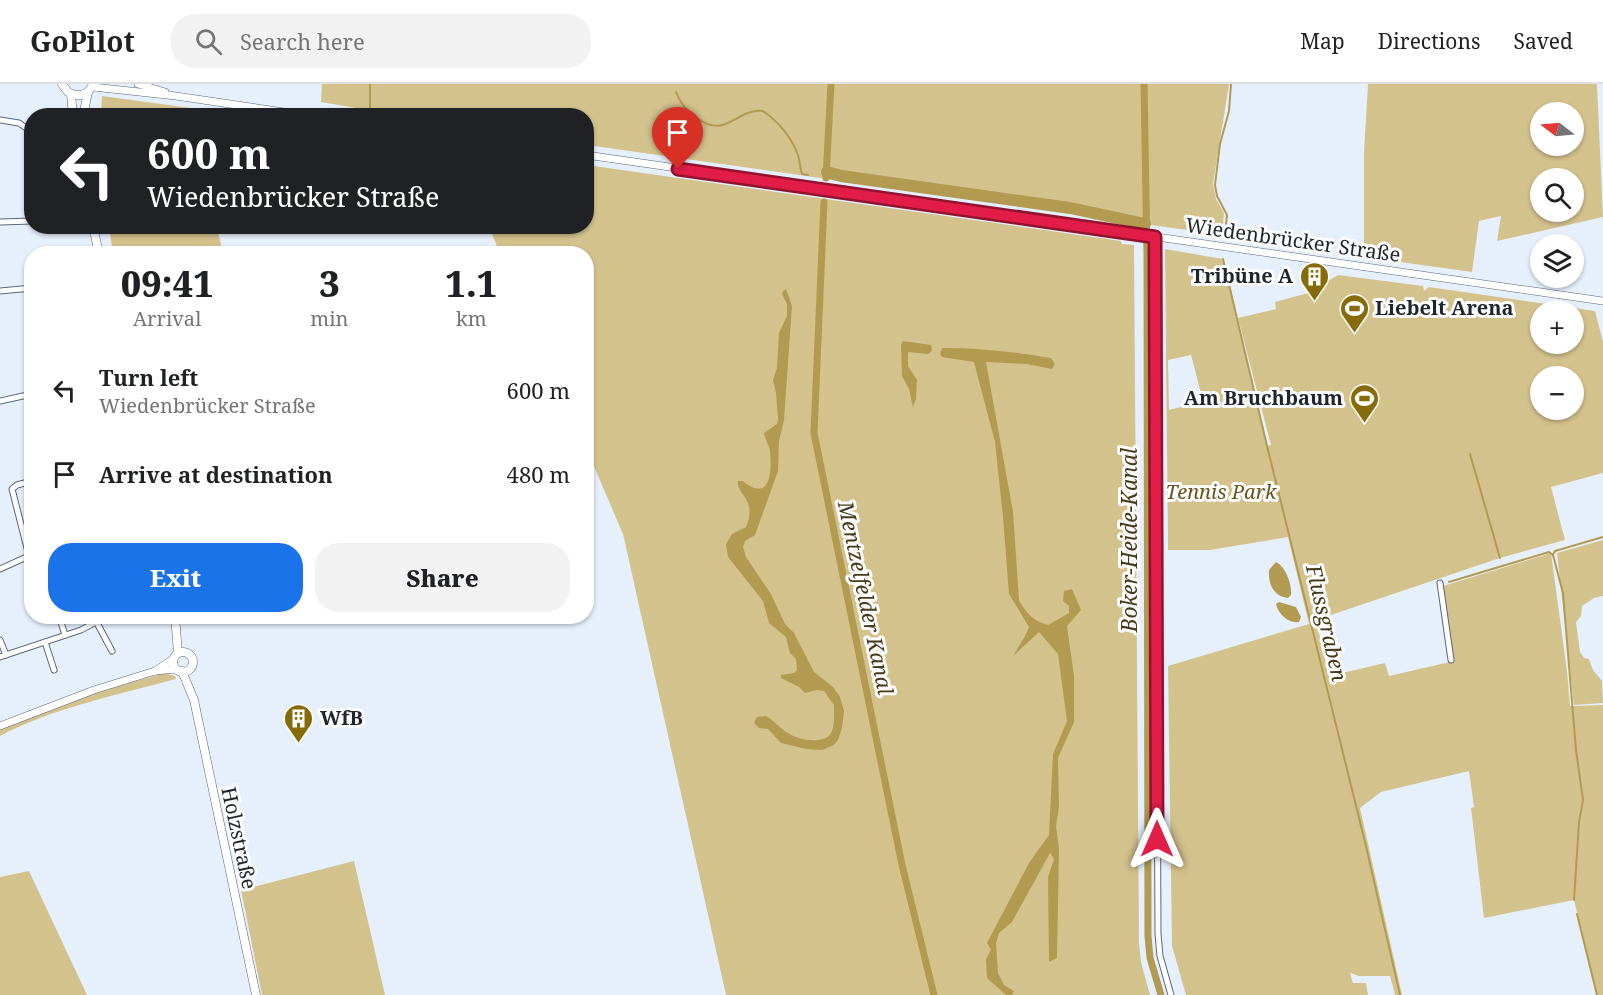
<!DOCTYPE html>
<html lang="en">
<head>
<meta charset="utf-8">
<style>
  body { margin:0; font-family:"Noto Serif",serif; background:#f2f2f2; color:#202124; height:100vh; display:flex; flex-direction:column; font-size:22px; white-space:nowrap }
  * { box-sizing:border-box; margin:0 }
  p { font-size:20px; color:#757577 }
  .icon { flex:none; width:33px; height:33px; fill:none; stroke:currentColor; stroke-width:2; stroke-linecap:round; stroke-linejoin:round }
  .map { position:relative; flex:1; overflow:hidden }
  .details { position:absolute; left:24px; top:162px; width:570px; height:378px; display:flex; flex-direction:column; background:#fff; border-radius:24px; box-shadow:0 2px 4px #0004 }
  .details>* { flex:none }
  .guide { position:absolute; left:24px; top:24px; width:570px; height:126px; border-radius:24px; box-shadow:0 2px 4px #0004; background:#202124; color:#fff; overflow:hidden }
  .needle { width:39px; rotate:286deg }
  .controls { position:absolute; left:1530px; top:18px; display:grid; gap:12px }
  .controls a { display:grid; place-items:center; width:54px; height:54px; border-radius:50%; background:#fff; box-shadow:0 2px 4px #0004; font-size:30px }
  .pin { position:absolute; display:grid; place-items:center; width:51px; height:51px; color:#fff; margin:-62px -26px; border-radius:50% 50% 50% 0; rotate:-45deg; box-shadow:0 0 6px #0007 }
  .pin .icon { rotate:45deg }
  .me { position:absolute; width:66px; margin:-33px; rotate:0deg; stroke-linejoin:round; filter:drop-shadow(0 0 4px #0008) }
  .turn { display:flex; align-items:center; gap:21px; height:126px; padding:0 24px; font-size:27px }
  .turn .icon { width:78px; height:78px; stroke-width:2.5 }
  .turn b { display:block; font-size:42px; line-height:51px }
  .eta { display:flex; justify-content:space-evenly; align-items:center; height:102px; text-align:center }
  .eta b { font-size:36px; font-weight:800; line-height:42px }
  .primary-button { display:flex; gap:12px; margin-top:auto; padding:12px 24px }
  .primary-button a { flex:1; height:69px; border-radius:24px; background:#1a73e8; color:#fff; font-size:24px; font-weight:800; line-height:69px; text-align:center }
  .primary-button a+a { background:#f2f2f2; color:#202124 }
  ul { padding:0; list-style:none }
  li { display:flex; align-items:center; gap:18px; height:84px; padding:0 24px }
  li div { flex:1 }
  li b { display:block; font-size:22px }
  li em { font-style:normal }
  header { display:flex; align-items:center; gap:36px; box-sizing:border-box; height:84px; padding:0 30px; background:#fff; border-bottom:2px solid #e0e0e0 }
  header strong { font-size:28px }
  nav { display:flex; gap:33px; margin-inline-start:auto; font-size:21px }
  .search { width:420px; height:54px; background:#f2f2f2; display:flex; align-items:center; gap:15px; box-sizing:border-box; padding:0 21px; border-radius:24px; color:#757577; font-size:22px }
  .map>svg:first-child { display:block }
  .green { fill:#d4c28d; fill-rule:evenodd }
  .water { fill:#b39a51 }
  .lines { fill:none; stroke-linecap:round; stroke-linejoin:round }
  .stream { stroke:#b39a51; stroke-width:2 }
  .canal { stroke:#b39a51; stroke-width:7 }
  .river { stroke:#b39a51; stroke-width:12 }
  .minor-casing { stroke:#596779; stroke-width:7 }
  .tertiary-casing { stroke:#596779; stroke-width:8 }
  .secondary-casing { stroke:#596779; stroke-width:9 }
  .minor { stroke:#fff; stroke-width:5 }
  .tertiary { stroke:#fff; stroke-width:7 }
  .secondary { stroke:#fff; stroke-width:8 }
  .route-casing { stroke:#92132f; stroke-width:15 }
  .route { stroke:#e11d48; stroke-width:10 }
  .labels { text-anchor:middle; stroke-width:6; stroke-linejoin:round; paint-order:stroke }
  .street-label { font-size:20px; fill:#1f252c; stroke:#fcfcfc }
  .poi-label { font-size:20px; font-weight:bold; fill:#1f252c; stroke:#fcfcfc; text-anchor:end }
  .park-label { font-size:20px; font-style:italic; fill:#65541c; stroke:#fcfcfc }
  .water-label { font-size:21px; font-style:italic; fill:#443919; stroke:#fcfcfc }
</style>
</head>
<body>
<header>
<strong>GoPilot</strong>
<div class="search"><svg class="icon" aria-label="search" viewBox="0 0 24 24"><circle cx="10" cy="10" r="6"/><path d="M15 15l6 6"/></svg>Search here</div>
<nav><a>Map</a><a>Directions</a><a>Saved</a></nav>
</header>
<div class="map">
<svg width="1603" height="911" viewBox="0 0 1603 911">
  <rect width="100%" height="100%" fill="#e6f0fd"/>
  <g class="green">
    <polygon points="322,0 1229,0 1213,100 1216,115 1224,129 1222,151 587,61 586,32 373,30 373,27 321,18"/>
    <path d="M 1368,0 L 1597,0 L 1603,133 L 1497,157 L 1501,132 L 1479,137 L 1472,188 L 1364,173 L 1364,68 ZM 1540,28 L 1574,28 L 1574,62 L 1540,62 ZM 1574,94 L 1574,128 L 1540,128 L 1540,94 Z"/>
    <polygon points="102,12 191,24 192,31 101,31"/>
    <polygon points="587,81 1121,157 1122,160 1134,161 1139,859 1141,878 1150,911 726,911 623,450 587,366 586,170 500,169 489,143 586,142"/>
    <polygon points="109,143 217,143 223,169 113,169"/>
    <path d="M 1165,165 L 1223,175 L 1267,362 L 1271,361 L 1238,234 L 1276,225 L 1275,218 L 1308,209 L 1338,191 L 1423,202 L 1424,207 L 1429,203 L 1595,227 L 1603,258 L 1603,389 L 1551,403 L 1565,456 L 1500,474 L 1316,536 L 1329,592 L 1385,579 L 1389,592 L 1454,577 L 1443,502 L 1551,469 L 1567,587 L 1570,622 L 1603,621 L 1603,911 L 1597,911 L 1574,816 L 1484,834 L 1471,724 L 1474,723 L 1469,687 L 1381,708 L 1360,724 L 1402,911 L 1395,911 L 1390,892 L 1359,892 L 1350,889 L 1353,899 L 1366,899 L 1368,911 L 1186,911 L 1172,862 L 1168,582 L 1309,540 L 1288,453 L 1210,466 L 1168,466 ZM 1540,226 L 1574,226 L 1574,260 L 1540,260 ZM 1191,271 L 1203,317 L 1169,326 L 1168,276 ZM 1540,292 L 1574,292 L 1574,326 L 1540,326 Z"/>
    <polygon points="1603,456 1603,512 1594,514 1582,522 1581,532 1576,538 1580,568 1584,574 1589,575 1593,586 1602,597 1603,619 1574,621 1557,469"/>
    <path d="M 164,589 L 175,592 L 176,595 C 120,610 50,625 0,652 L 0,646 C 50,620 110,605 164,589 Z"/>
    <polygon points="354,777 385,911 262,911 241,806"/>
    <polygon points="29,787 87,911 0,911 0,793"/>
  </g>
  <g class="water">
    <path d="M 786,205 L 792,222 L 784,336 L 779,357 L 778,387 L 755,451 L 745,457 L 743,463 L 746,473 L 771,510 L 785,540 L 794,549 L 814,588 L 833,603 L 840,613 L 844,627 L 842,644 L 838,656 L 834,661 L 822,666 L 806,665 L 781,659 L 768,645 L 759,644 L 754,639 L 757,633 L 766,632 C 775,637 779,644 788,649 C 797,656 825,661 831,649 C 835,642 834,628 834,621 L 824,607 L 817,606 L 805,609 L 799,603 L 781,594 L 781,591 L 794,589 L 797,586 L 796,575 L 790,569 L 786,553 L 769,539 L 763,517 L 728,473 L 726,460 L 732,450 L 746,443 C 758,414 735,410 738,397 L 743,397 C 770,419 772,389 770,368 C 770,362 765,356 764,349 L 777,340 L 778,335 L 776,309 L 773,296 L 777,284 L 779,249 L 787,232 L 787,220 L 782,210 L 783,207 Z"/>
    <polygon points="903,257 931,261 932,267 928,270 908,268 908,282 917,296 916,315 913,323 909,305 902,292 901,261"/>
    <path d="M 942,264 C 979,264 1015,268 1051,274 L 1055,280 L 1052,285 L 1027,280 L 986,278 L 1013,428 L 1019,516 C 1026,529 1033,537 1048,541 L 1069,529 L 1069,522 L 1063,517 L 1064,507 L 1072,505 L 1081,526 L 1067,542 L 1074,592 L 1074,638 L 1058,674 L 1059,723 L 1056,742 L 1059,765 L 1057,874 L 1049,878 L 1048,793 L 1054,775 L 1050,769 L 1012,838 L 999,849 L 996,860 L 998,889 L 1004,901 L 1014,907 L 1012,911 L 1006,911 L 987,894 L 986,875 L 991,866 L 987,859 L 1029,779 L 1049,751 L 1053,670 L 1067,637 L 1058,570 L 1039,548 L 1013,572 L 1025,552 L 1029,543 L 1009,510 L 1003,433 L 995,358 L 974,278 L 942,273 L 940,270 Z"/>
    <path d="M 1276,478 C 1286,483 1292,501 1291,511 L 1288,514 C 1273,512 1268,500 1269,486 Z"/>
    <path d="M 1279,518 L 1296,523 L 1301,533 L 1299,538 C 1289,540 1278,530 1276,520 Z"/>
  </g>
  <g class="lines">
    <g class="stream">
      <path d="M 676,8 C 680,19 688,28 697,34 C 726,56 736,24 763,27 C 778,37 792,54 798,71 C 800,78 800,84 802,90 L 808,91"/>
      <polyline points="370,25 370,0"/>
      <polyline points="1225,151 1227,131 1217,112 1215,101 1220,60 1229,27 1231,0"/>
      <polyline points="1223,175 1267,362 1365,758 1400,911"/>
      <polyline points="1470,370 1500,474"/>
      <polyline points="1553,471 1555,467 1603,453"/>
      <polyline points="1449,498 1549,468 1553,471 1563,509 1576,666 1583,716 1579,738 1574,816"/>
      <polyline points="1577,830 1597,911"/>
    </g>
    <g class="canal">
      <polyline points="1144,0 1147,171 1148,852 1150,874 1161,911"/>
      <polyline points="826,94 831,0"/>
      <polyline points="824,118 814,349 902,781 934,911"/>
    </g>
    <polyline class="river" points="827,88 841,92 1070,124 1145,140"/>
    <defs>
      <g id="minor">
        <polyline points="0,36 19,39 29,46 32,55"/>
        <polyline points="0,138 32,137"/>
        <polyline points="1155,153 1158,850 1160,872 1171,911"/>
        <polyline points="0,207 32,204"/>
        <polyline points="0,317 32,310"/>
        <polyline points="29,472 12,405 17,401 32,397"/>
        <polyline points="0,485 31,471"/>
        <polyline points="1440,499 1451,576"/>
        <polyline points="59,532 65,551"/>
        <polyline points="97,539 112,567"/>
        <polyline points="0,556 6,571"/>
        <polyline points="45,558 54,586"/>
        <polyline points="0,573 81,546 107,532"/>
      </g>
      <g id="tertiary">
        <polyline points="138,0 165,8"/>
        <polyline points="93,3 176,12 311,32"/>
        <polyline points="586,71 1603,217"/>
        <polyline points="155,587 173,575"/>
        <polyline points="0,642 94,606 155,587 176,585"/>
      </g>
      <g id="secondary">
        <path d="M 62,0 L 68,8 C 78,14 89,11 93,0"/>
        <polyline points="71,10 73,32"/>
        <polyline points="83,32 88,8"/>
        <polyline points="93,142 99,170"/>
        <polyline points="175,532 178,569"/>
        <circle cx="183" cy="578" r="10"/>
        <polyline points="182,587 194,616 256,911"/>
      </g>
    </defs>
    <use href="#minor" class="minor-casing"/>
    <use href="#tertiary" class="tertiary-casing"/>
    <use href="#secondary" class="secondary-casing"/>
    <use href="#minor" class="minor"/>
    <use href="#tertiary" class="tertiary"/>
    <use href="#secondary" class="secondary"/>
  </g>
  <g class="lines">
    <defs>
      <polyline id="route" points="678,85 1155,153 1157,755"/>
    </defs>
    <use href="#route" class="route-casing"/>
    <use href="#route" class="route"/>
  </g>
  <defs>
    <symbol id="building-pin" viewBox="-11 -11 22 30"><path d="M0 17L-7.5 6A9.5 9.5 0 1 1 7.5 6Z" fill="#866c09" stroke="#fcfcfc"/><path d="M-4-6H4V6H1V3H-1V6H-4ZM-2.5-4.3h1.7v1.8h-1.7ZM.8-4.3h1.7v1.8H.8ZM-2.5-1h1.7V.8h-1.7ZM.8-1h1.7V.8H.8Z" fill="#fff"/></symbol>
    <symbol id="stadium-pin" viewBox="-11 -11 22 30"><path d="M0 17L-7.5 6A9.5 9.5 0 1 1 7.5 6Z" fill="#866c09" stroke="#fcfcfc"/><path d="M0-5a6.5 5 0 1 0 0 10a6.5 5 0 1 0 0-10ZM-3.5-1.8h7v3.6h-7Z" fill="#fff"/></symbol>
  </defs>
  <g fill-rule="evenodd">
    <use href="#building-pin" x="1298" y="176" width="33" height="45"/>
    <use href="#stadium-pin" x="1338" y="208" width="33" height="45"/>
    <use href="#stadium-pin" x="1348" y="298" width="33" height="45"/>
    <use href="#building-pin" x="282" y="618" width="33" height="45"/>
  </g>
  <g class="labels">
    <g class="street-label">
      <text transform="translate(1293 156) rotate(8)" y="7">Wiedenbrücker Straße</text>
      <text transform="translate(239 754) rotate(78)" y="7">Holzstraße</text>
    </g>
    <g class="poi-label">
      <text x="1293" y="199">Tribüne A</text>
      <text x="1375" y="231" text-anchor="start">Liebelt Arena</text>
      <text x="1343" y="321">Am Bruchbaum</text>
      <text x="320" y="641" text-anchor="start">WfB</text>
    </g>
    <g class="park-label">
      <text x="1221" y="415">Tennis Park</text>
    </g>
    <g class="water-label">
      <text transform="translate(1130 456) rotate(-90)" y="7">Boker-Heide-Kanal</text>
      <text transform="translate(865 514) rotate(78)" y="7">Mentzelfelder Kanal</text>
      <text transform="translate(1326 539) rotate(77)" y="7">Flussgraben</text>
    </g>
  </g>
</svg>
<div class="controls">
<a><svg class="needle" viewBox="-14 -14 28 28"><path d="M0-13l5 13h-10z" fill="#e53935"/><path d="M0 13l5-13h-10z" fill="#757577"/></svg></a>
<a><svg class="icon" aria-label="search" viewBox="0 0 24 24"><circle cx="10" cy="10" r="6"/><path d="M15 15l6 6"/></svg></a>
<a><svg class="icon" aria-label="layers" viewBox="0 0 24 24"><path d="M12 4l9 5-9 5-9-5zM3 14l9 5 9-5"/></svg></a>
<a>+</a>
<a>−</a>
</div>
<div class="pin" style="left:678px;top:85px;background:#d93025"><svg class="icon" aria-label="arrive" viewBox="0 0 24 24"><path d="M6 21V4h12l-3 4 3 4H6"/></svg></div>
<svg class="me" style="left:1157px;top:755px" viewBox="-20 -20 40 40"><path d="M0-17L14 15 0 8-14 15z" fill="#e11d48" stroke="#fff" stroke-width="4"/></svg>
<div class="guide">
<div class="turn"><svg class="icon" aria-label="left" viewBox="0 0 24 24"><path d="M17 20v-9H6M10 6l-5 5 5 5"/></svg><div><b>600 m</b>Wiedenbrücker Straße</div></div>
</div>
<section class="details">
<div class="eta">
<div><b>09:41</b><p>Arrival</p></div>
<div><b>3</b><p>min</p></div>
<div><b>1.1</b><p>km</p></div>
</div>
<ul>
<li><svg class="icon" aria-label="left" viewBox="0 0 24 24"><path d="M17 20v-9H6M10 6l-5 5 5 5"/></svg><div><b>Turn left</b><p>Wiedenbrücker Straße</p></div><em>600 m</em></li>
<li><svg class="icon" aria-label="arrive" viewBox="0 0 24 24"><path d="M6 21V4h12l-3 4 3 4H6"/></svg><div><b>Arrive at destination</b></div><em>480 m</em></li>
</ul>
<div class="primary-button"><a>Exit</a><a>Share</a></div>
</section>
</div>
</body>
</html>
